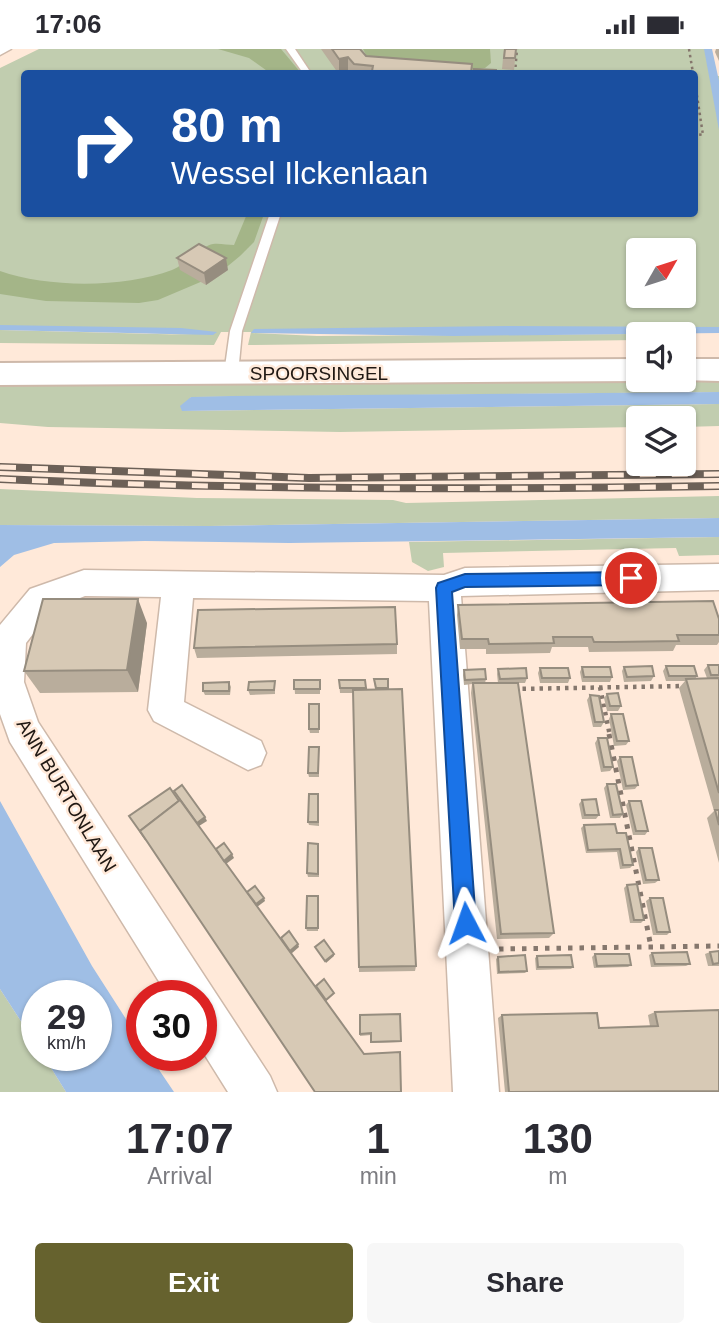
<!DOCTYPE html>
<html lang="en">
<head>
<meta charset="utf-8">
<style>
  body { margin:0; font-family:Helvetica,sans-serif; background:#f7f7f7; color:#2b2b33; height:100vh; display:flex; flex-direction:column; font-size:26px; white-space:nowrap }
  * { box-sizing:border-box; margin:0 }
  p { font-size:23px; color:#7c7c81 }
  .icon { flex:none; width:38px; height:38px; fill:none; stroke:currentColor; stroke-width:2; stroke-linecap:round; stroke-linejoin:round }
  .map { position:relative; height:1043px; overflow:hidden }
  .panel { display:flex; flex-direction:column; background:#fff; flex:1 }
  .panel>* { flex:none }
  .top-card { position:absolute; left:21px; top:21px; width:677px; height:147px; border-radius:7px; box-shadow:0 2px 5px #0004; background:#1a4fa0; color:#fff; overflow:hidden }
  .needle { width:46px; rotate:51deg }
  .buttons { position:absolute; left:626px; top:189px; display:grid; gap:14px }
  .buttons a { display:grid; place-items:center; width:70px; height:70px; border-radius:7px; background:#fff; box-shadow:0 2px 5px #0004; font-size:35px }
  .speed { position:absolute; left:21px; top:931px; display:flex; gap:14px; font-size:35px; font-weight:700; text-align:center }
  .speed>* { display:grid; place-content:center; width:91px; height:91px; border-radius:50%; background:#fff; box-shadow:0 2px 5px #0004; line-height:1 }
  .speed small { font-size:18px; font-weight:400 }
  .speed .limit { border:10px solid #d22; background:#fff; color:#111 }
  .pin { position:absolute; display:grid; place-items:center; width:60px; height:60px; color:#fff; margin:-30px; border:4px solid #fff; border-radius:50%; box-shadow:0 2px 7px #0007 }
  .me { position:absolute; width:77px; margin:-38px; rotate:356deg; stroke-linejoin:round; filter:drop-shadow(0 0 5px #0008) }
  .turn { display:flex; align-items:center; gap:24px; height:147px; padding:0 35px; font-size:32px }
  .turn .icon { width:91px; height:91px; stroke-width:2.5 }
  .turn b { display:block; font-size:49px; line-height:60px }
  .eta { display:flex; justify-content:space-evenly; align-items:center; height:119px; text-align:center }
  .eta b { font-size:42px; font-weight:700; line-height:49px }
  .primary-button { display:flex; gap:14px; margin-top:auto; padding:14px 35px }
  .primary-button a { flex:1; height:80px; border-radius:7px; background:#66622e; color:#fff; font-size:28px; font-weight:700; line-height:80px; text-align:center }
  .primary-button a+a { background:#f7f7f7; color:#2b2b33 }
  .status { display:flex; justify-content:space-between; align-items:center; height:49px; padding:0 35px; background:#fff; direction:ltr }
  .status svg { height:19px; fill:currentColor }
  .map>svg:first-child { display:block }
  .green { fill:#c1cdaf; fill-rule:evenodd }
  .forest { fill:#a4b588 }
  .water { fill:#9fbee5 }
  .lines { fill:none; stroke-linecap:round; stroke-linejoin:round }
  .service-casing { stroke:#ceb9aa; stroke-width:3 }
  .minor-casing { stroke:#ceb9aa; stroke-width:3 }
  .secondary-casing { stroke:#ceb9aa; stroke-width:4 }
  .path-far2 { stroke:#85776d; stroke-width:2.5; stroke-dasharray:2.5 3.5; stroke-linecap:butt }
  .path-far1 { stroke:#85776d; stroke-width:4.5; stroke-dasharray:3.5 5; stroke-linecap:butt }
  .path { stroke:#85776d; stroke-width:5; stroke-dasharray:4.5 7; stroke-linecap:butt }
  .service { fill:#fff; fill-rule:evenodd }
  .minor { fill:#fff; fill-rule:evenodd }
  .secondary { fill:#fff; fill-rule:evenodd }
  .rail-casing { stroke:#6c6057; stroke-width:8 }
  .rail { stroke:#ffe9d9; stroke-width:5; stroke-dasharray:16; stroke-linecap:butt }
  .wall { fill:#b9ad9c }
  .shaded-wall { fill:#968d7f }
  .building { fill:#d7c9b5; stroke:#968d7f; stroke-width:2 }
  .route { fill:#1a73e8; stroke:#114b97; stroke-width:2 }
  .labels { text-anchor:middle; stroke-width:5; stroke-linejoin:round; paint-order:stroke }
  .street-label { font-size:19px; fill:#201813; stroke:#ffe9d9 }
</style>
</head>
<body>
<div class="status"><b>17:06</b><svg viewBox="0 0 49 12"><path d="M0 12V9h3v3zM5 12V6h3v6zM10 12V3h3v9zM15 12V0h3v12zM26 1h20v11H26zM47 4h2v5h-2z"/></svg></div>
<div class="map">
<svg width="719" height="1043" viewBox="0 0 719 1043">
  <rect width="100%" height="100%" fill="#ffe9d9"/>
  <g class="green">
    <path d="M 39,0 L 707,0 L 714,27 L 719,27 L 719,282 L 252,284 L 317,287 L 639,285 L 639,291 L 248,296 L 251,283 L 221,283 L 214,296 L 0,294 L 0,281 L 196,286 L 0,278 L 0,19 ZM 24,24 L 695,24 L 695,164 L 24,164 ZM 639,201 L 684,201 L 684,247 L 639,247 Z"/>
    <polygon points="719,328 719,343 191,348 182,362 719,355 719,377 684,378 684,369 639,369 639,378 340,383 48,378 0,374 0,334 684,331"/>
    <polygon points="0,440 197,449 393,451 406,454 719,447 719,469 209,477 0,476"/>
    <polygon points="719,488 719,506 679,507 676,499 443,504 444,518 428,522 412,513 409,493"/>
    <polygon points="0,940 37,997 37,1006 43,1006 66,1043 0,1043"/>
  </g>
  <g class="forest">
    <polygon points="218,0 281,0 301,24 270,24 249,9"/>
    <polygon points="363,0 490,0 491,14 485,19 463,22 367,8"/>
    <path d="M 247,165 L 264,165 L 254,193 L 240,207 L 217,226 L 158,251 L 139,254 L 46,252 L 0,245 L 0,222 C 48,239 124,239 172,221 C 185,216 201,197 213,195 C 219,194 228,196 234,196 Z"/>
  </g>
  <g class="water">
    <polygon points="704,0 712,0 719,32 719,81"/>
    <polygon points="0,276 181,279 217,283 213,286 0,281"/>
    <polygon points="507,277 719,278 719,284 454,287 251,284 254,280"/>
    <polygon points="719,343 719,355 182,362 180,357 191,348 231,347"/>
    <polygon points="719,469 719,488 289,494 145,492 54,494 14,506 0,518 0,476 209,477"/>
    <polygon points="0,752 92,917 142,995 142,1006 149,1006 174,1043 66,1043 43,1006 96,1006 96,947 37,947 37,997 0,940"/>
  </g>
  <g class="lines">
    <defs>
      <g id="service">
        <polygon points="286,0 295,0 311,24 303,24"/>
        <polygon points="270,164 281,164 242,282 238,325 231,330 224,325 230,282"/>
      </g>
      <g id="minor">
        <polygon points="0,0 11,0 0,6"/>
        <polygon points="719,515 719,541 461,547 499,1043 453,1043 429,552 193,549 184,653 261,692 266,704 261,716 248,721 154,672 148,661 161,548 85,547 52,560 26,594 24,633 38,673 270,1027 277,1043 228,1043 201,1000 201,947 168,947 10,693 0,665 0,576 30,540 84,521 444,526 465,519"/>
      </g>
      <g id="secondary">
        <polygon points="639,310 639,331 643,331 639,332 0,336 0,314"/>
        <polygon points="684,310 719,310 719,332 680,331 684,331"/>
      </g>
    </defs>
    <use href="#service" class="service-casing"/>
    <use href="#minor" class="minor-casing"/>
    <use href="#secondary" class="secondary-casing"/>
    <g class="path-far2">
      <polyline points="689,0 693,24"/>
      <polyline points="515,24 517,0"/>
      <polyline points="695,34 703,86 695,85"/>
    </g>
    <g class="path-far1">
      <polyline points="600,638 610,687"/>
      <polyline points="514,640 684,637"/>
    </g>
    <g class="path">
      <polyline points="609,685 651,898"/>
      <polyline points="499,900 719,897"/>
    </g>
    <use href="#service" class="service"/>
    <use href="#minor" class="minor"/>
    <use href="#secondary" class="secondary"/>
    <defs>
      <g id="rail">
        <polyline points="0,418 309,429 719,425"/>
        <path d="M 0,430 C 240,441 479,441 719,437"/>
      </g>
    </defs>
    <use href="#rail" class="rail-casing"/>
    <use href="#rail" class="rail"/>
  </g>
  <g class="wall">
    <polygon points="321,0 360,0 366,7 471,24 338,24"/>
    <polygon points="504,0 516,0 514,21 502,20"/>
    <polygon points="716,0 719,0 719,12 715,3"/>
    <polygon points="177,209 228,221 206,236 180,221"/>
    <polygon points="458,556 719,570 719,593 717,596 676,596 673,602 589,603 588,598 552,598 550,604 486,605 486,600 460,600 457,566"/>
    <polygon points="147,574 138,643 40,644 24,622"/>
    <polygon points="397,595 397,605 197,609 194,599"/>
    <polygon points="708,616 719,616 719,814 707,769 714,762 679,639 685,632 666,632 663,622 666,617 697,627 695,630 707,629 704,621"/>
    <polygon points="582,618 612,628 610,633 582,633 580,623"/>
    <polygon points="624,618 654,627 651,632 624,633 622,622"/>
    <polygon points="540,619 570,629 568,634 540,634 538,624"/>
    <polygon points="498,620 527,629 525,634 518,634 554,884 549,889 497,890 471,644 472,635 464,636 463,626 464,621 486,630 485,634 498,634 497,625"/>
    <polygon points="374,630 388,630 416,917 415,922 359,923 353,644 340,644 339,631 365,631 366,640 375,640"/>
    <polygon points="294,631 320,631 320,645 295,645"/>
    <polygon points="275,632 275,645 250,646 248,641"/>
    <polygon points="229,633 231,638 230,646 205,646 203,642"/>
    <polygon points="607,645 621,657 618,662 607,662 604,649"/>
    <polygon points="590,646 604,673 601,678 593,678 587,651"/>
    <polygon points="319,655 319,684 310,684 309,680"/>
    <polygon points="611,665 629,692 626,696 614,697 609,670"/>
    <polygon points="598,689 613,718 610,722 601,723 595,694"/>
    <polygon points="319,698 319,728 309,728 308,724"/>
    <polygon points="620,708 638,736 635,740 623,741 617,712"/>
    <polygon points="607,735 623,765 620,769 610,769 604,739"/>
    <polygon points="318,745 319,777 309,776 308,773"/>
    <polygon points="582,751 599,766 596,770 582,770 579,755"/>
    <polygon points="629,752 648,782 645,786 633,786 626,756"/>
    <polygon points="584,776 617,784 633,816 630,819 620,820 617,803 586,804 581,779"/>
    <polygon points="318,795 319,828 308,828 307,824"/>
    <polygon points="639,799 659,831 655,834 643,835 636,803"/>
    <polygon points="627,836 644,871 641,874 630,874 624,839"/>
    <polygon points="318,847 318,882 307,882 306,879"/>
    <polygon points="650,849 670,883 667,886 653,886 646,852"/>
    <polygon points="719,902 719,917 708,917 705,905 710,903"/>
    <polygon points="652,904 690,915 686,917 651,918 649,906"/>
    <polygon points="595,905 631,916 628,918 594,919 592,908"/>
    <polygon points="537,907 573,918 571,920 536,921 535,909"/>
    <polygon points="498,908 527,922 525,924 497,925 496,910"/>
    <polygon points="719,961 719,1043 505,1043 498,969 502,966 599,979 650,977 648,966 655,963"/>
    <polygon points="360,966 401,992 401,993 371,994 371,986 360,987"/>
  </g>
  <g class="shaded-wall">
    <polygon points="348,8 348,24 339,24 339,10"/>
    <polygon points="226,209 228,221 206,236 204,224"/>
    <polygon points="138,550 147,574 138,643 127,621"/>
    <polygon points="205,768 207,772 199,777 197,774"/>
    <polygon points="232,805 234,809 226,815 224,812"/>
    <polygon points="264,849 265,852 257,858 256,855"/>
    <polygon points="298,895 299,898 291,905 290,902"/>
    <polygon points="334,905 334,907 326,914 325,912"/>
  </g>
  <g class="building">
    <polygon points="332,0 360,0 366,7 472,15 471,24 401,24 372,22 373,17 354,15 348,8 339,10"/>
    <polygon points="505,0 516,0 515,9 504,9"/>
    <polygon points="474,20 496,21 496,24 474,24"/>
    <polygon points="199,195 226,209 204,224 177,209"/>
    <polygon points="43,550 138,550 127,621 24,622"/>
    <polygon points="713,552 719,570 719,586 677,586 679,592 615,593 594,593 592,588 553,588 554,594 489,595 488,590 462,590 458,556"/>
    <polygon points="395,558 397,595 194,599 198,561"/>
    <polygon points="708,616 719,616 719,626 711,626"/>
    <polygon points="652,617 654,627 627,628 624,618"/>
    <polygon points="666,617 694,617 697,627 669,627"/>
    <polygon points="582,618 610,618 612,628 584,628"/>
    <polygon points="526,619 527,629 500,630 498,620"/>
    <polygon points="540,619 568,619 570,629 542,629"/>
    <polygon points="485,620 486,630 465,631 464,621"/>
    <polygon points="719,629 719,744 686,630"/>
    <polygon points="374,630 388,630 388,639 376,639"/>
    <rect x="294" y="631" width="26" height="9"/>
    <polygon points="339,631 365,631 366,639 340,639"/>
    <polygon points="275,632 274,641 248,641 249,633"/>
    <polygon points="229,633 229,642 203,642 203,634"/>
    <polygon points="473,634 518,634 554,884 501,885"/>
    <polygon points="402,640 416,917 359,918 353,641"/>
    <polygon points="618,644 621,657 610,657 607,645"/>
    <polygon points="590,646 599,647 604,673 595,673"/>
    <rect x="309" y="655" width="10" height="25"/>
    <polygon points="611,665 623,665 629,692 617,692"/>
    <polygon points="598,689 607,689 613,718 604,718"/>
    <polygon points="309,698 319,698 318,724 308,724"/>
    <polygon points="620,708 632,708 638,736 626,737"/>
    <polygon points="607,735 616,735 623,765 613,766"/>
    <polygon points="182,736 205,768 197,774 174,742"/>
    <polygon points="170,739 179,752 140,782 146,791 129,767"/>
    <polygon points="309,745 318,745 318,773 308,773"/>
    <polygon points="596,750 599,766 585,766 582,751"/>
    <polygon points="180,751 364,1005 400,1003 401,1043 315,1043 140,782"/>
    <polygon points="629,752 641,752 648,782 636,782"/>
    <polygon points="715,761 719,761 719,776"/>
    <polygon points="615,775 617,784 626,784 633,816 623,816 620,800 588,801 584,776"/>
    <polygon points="224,794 232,805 224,812 216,800"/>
    <polygon points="308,794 318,795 318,825 307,824"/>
    <polygon points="639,799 652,799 659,831 646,831"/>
    <polygon points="637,835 644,871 634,871 627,836"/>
    <polygon points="255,837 264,849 256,855 247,843"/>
    <polygon points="307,847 318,847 318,879 306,879"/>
    <polygon points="650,849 663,849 670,883 657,883"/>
    <polygon points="289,882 298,895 290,902 281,889"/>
    <polygon points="324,891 334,905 325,912 315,898"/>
    <polygon points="719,902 719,914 713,915 710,903"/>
    <polygon points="687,903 690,915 655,915 652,904"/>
    <polygon points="595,905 629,905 631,916 597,917"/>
    <polygon points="525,906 527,922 499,923 498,908"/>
    <polygon points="571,906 573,918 538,918 537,907"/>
    <polygon points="324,930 334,944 326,951 316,937"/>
    <polygon points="719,961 719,1042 509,1043 502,966 597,964 599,979 658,977 655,963"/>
    <polygon points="400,965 401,992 371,993 371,984 360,985 360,966"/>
  </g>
  <polygon class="route" points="631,523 636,525 639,529 636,534 631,536 465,538 452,543 476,874 473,882 466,885 458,882 455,874 436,539 438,534 465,525"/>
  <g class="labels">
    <g class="street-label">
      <text x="319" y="331">SPOORSINGEL</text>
      <text transform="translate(67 746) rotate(59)" y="7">ANN BURTONLAAN</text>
    </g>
  </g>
</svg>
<div class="buttons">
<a><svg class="needle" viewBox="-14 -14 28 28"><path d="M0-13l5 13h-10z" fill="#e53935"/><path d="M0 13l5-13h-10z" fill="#7c7c81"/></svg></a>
<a><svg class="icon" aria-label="sound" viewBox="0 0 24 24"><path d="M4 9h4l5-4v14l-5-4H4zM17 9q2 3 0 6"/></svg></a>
<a><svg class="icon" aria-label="layers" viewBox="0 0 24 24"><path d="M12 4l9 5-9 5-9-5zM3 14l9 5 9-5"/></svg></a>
</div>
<div class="speed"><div>29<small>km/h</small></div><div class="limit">30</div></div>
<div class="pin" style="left:631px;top:529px;background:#d93025"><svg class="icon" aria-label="arrive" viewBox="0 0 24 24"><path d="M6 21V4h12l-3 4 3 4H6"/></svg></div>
<svg class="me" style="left:466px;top:874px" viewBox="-20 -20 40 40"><path d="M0-17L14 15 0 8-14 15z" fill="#1a73e8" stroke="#fff" stroke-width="4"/></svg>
<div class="top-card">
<div class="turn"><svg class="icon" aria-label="right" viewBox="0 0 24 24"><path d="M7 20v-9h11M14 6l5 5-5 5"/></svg><div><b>80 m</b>Wessel Ilckenlaan</div></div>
</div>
</div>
<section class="panel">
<div class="eta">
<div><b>17:07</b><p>Arrival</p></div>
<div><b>1</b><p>min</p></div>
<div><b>130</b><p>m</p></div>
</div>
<div class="primary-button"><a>Exit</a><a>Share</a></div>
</section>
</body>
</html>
